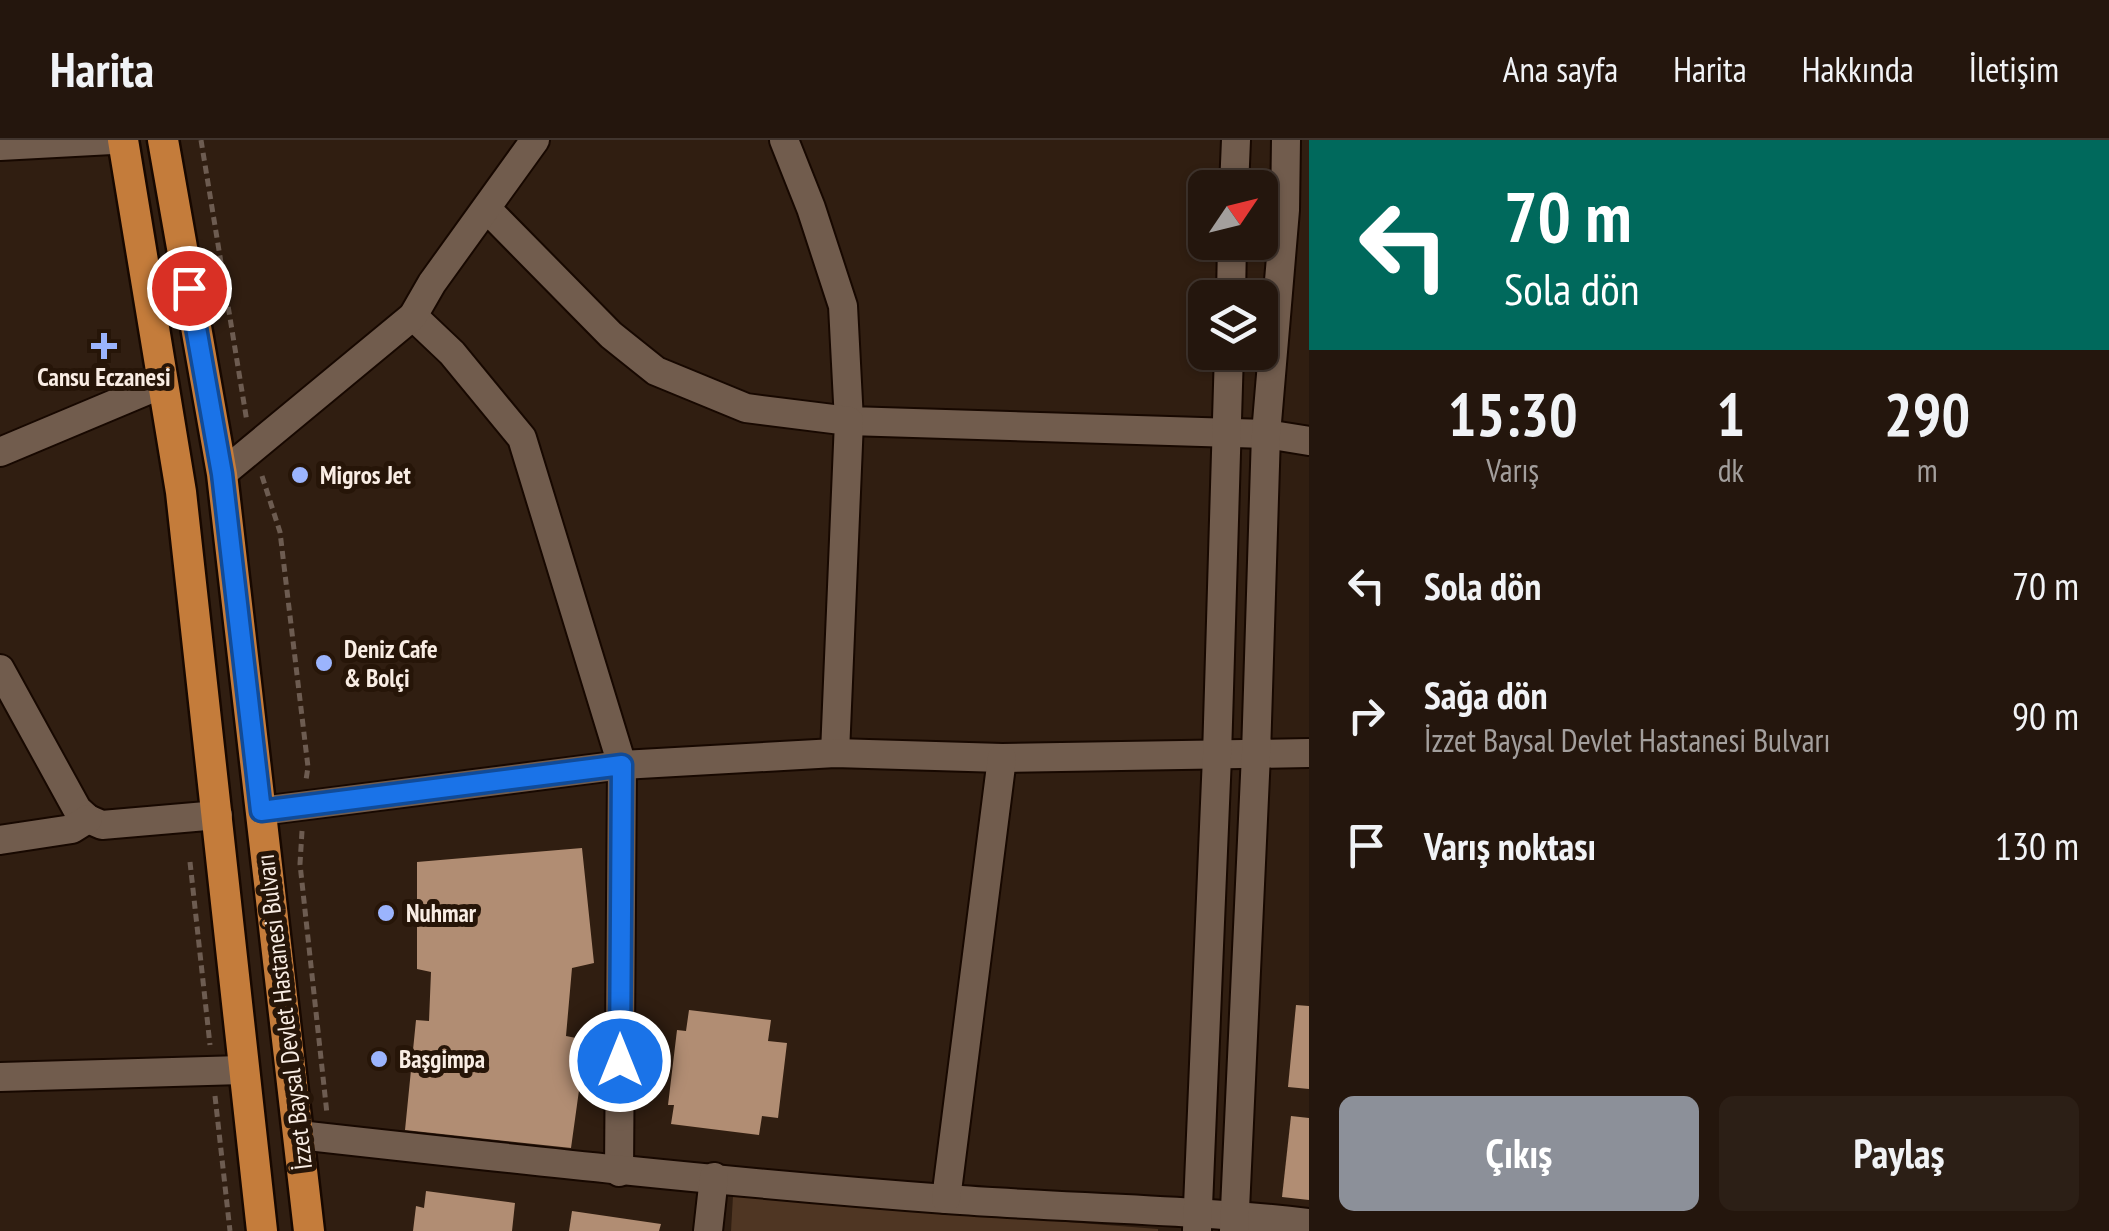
<!DOCTYPE html>
<html lang="tr">
<head>
<meta charset="utf-8">
<style>
  body { margin:0; font-family:"PT Sans Narrow",sans-serif; background:#2c1f16; color:#f1f3f6; height:100vh; display:flex; flex-direction:column; font-size:38px; white-space:nowrap }
  * { box-sizing:border-box; margin:0 }
  p { font-size:32px; color:#a39f9d }
  .icon { flex:none; width:55px; height:55px; fill:none; stroke:currentColor; stroke-width:2; stroke-linecap:round; stroke-linejoin:round }
  .map { position:relative; flex:1; overflow:hidden }
  .side { display:flex; flex-direction:column; background:#24160d; width:800px }
  .side>* { flex:none }
  .banner { background:#00695c; color:#fff; overflow:hidden }
  .needle { width:65px; rotate:55deg }
  .buttons { position:absolute; left:1188px; top:30px; display:grid; gap:20px }
  .buttons a { display:grid; place-items:center; width:90px; height:90px; border-radius:15px; background:#24160d; box-shadow:0 2px 8px #0004,0 0 0 2px #41352e; font-size:50px }
  .pin { position:absolute; display:grid; place-items:center; width:85px; height:85px; color:#fff; margin:-42px; border:5px solid #fff; border-radius:50%; box-shadow:0 2px 10px #0007 }
  .me { position:absolute; width:110px; margin:-55px; rotate:0deg; stroke-linejoin:round; filter:drop-shadow(0 0 8px #0008) }
  .turn { display:flex; align-items:center; gap:35px; height:210px; padding:0 30px; font-size:45px }
  .turn .icon { width:130px; height:130px; stroke-width:2.5 }
  .turn b { display:block; font-size:70px; line-height:85px }
  .eta { display:flex; justify-content:space-evenly; align-items:center; height:170px; text-align:center }
  .eta b { font-size:60px; font-weight:800; line-height:70px }
  .action { display:flex; gap:20px; margin-top:auto; padding:20px 30px }
  .action a { flex:1; height:115px; border-radius:15px; background:#8c9099; color:#fff; font-size:40px; font-weight:800; line-height:115px; text-align:center }
  .action a+a { background:#2c1f16; color:#f1f3f6 }
  ul { padding:0; list-style:none }
  li { display:flex; align-items:center; gap:30px; height:130px; padding:0 30px }
  li div { flex:1 }
  li b { display:block; font-size:38px }
  li em { font-style:normal }
  header { display:flex; align-items:center; gap:60px; box-sizing:border-box; height:140px; padding:0 50px; background:#24160d; border-bottom:2px solid #41352e }
  header strong { font-size:48px }
  nav { display:flex; gap:55px; margin-inline-start:auto; font-size:35px }
  main { display:flex; flex:1; min-height:0 }
  .map>svg:first-child { display:block }
  .green { fill:#4f3623 }
  .building { fill:#b18d73 }
  .lines { fill:none; stroke-linecap:round; stroke-linejoin:round }
  .street-casing { stroke:#170800; stroke-width:32 }
  .primary-casing { stroke:#170800; stroke-width:35 }
  .path { stroke:#6d5c51; stroke-width:5; stroke-dasharray:8 5; stroke-linecap:butt }
  .street { stroke:#715c4d; stroke-width:28 }
  .primary { stroke:#c47c3b; stroke-width:30 }
  .route-casing { stroke:#114b97; stroke-width:25 }
  .route { stroke:#1a73e8; stroke-width:18 }
  .poi-dot { fill:#9bb4fd; stroke:#261508; stroke-width:4 }
  .labels { text-anchor:middle; stroke-width:10; stroke-linejoin:round; paint-order:stroke }
  .poi-label { font-size:25px; font-weight:bold; fill:#f9ede4; stroke:#261508; text-anchor:start }
  .street-label { font-size:25px; fill:#f9ede4; stroke:#261508 }
</style>
</head>
<body>
<header>
<strong>Harita</strong>
<nav><a>Ana sayfa</a><a>Harita</a><a>Hakkında</a><a>İletişim</a></nav>
</header>
<main>
<div class="map">
<svg width="1309" height="1091" viewBox="0 0 1309 1091">
  <rect width="100%" height="100%" fill="#301e11"/>
  <polygon class="green" points="733,1056 1158,1089 1158,1091 731,1091"/>
  <g class="building">
    <polygon points="582,708 594,823 572,828 566,896 586,900 571,1008 405,990 416,880 429,881 431,832 417,829 417,722"/>
    <polygon points="1296,865 1309,866 1309,949 1288,947"/>
    <polygon points="689,870 771,880 768,901 787,903 778,978 762,976 759,995 671,984 674,965 668,965 677,890 686,891"/>
    <polygon points="1291,976 1309,978 1309,1060 1282,1057"/>
    <polygon points="426,1051 515,1063 512,1091 413,1091 416,1066 424,1068"/>
    <polygon points="572,1071 661,1084 659,1091 569,1091"/>
  </g>
  <g class="lines">
    <defs>
      <g id="street">
        <polyline points="784,0 811,68 843,166 849,281 1266,294 1309,301"/>
        <polyline points="0,6 112,0"/>
        <polyline points="1234,48 1236,0"/>
        <polyline points="487,69 611,195 656,231 746,268 849,281 835,613"/>
        <polyline points="1231,158 1232,102"/>
        <polyline points="413,176 452,213 522,298 622,625 619,1032"/>
        <polyline points="0,312 162,244"/>
        <polyline points="222,334 413,176 432,143 535,0"/>
        <polyline points="0,529 77,669 88,679 102,685 218,675"/>
        <polyline points="261,671 622,625 835,613 1002,618 1309,613"/>
        <polyline points="0,700 72,689 88,679"/>
        <polyline points="0,937 242,930"/>
        <path d="M 299,995 C 514,1019 730,1043 946,1059 C 1067,1068 1189,1069 1309,1083"/>
        <polyline points="946,1059 1002,618"/>
        <polyline points="1197,1090 1217,616 1229,212"/>
        <polyline points="708,1091 714,1037"/>
        <polyline points="1234,1091 1256,614 1266,294 1285,70 1286,0"/>
      </g>
      <g id="primary">
        <polyline points="123,0 181,352 262,1091"/>
        <polyline points="163,0 222,334 309,1091"/>
      </g>
    </defs>
    <use href="#street" class="street-casing"/>
    <use href="#primary" class="primary-casing"/>
    <g class="path">
      <polyline points="201,0 247,282"/>
      <polyline points="262,336 280,392 308,627 306,640"/>
      <polyline points="302,691 300,724 327,974"/>
      <polyline points="190,722 210,905"/>
      <polyline points="215,956 230,1091"/>
    </g>
    <use href="#street" class="street"/>
    <use href="#primary" class="primary"/>
  </g>
  <g class="lines">
    <defs>
      <polyline id="route" points="189,148 222,334 261,671 622,625 620,921"/>
    </defs>
    <use href="#route" class="route-casing"/>
    <use href="#route" class="route"/>
  </g>
  <g class="poi-dot">
    <path d="M99 191h10v10h10v10h-10v10h-10v-10h-10v-10h10z"/>
    <circle cx="300" cy="335" r="10"/>
    <circle cx="324" cy="523" r="10"/>
    <circle cx="386" cy="773" r="10"/>
    <circle cx="379" cy="919" r="10"/>
  </g>
  <g class="labels">
    <g class="poi-label">
      <text x="104" y="246" text-anchor="middle">Cansu Eczanesi</text>
      <text x="320" y="344">Migros Jet</text>
      <text x="344" y="518">Deniz Cafe<tspan x="344" dy="29">&amp; Bolçi</tspan></text>
      <text x="406" y="782">Nuhmar</text>
      <text x="399" y="928">Başgimpa</text>
    </g>
    <g class="street-label">
      <text transform="translate(284 872) rotate(-97)" y="9">İzzet Baysal Devlet Hastanesi Bulvarı</text>
    </g>
  </g>
</svg>
<div class="buttons">
<a><svg class="needle" viewBox="-14 -14 28 28"><path d="M0-13l5 13h-10z" fill="#e53935"/><path d="M0 13l5-13h-10z" fill="#a39f9d"/></svg></a>
<a><svg class="icon" aria-label="layers" viewBox="0 0 24 24"><path d="M12 4l9 5-9 5-9-5zM3 14l9 5 9-5"/></svg></a>
</div>
<div class="pin" style="left:189px;top:148px;background:#d93025"><svg class="icon" aria-label="arrive" viewBox="0 0 24 24"><path d="M6 21V4h12l-3 4 3 4H6"/></svg></div>
<svg class="me" style="left:620px;top:921px" viewBox="-20 -20 40 40"><circle r="17" fill="#1a73e8" stroke="#fff" stroke-width="3"/><path d="M0-11L8 9 0 5-8 9z" fill="#fff"/></svg>
</div>
<section class="side">
<div class="banner">
<div class="turn"><svg class="icon" aria-label="left" viewBox="0 0 24 24"><path d="M17 20v-9H6M10 6l-5 5 5 5"/></svg><div><b>70 m</b>Sola dön</div></div>
</div>
<div class="eta">
<div><b>15:30</b><p>Varış</p></div>
<div><b>1</b><p>dk</p></div>
<div><b>290</b><p>m</p></div>
</div>
<ul>
<li><svg class="icon" aria-label="left" viewBox="0 0 24 24"><path d="M17 20v-9H6M10 6l-5 5 5 5"/></svg><div><b>Sola dön</b></div><em>70 m</em></li>
<li><svg class="icon" aria-label="right" viewBox="0 0 24 24"><path d="M7 20v-9h11M14 6l5 5-5 5"/></svg><div><b>Sağa dön</b><p>İzzet Baysal Devlet Hastanesi Bulvarı</p></div><em>90 m</em></li>
<li><svg class="icon" aria-label="arrive" viewBox="0 0 24 24"><path d="M6 21V4h12l-3 4 3 4H6"/></svg><div><b>Varış noktası</b></div><em>130 m</em></li>
</ul>
<div class="action"><a>Çıkış</a><a>Paylaş</a></div>
</section>
</main>
</body>
</html>
